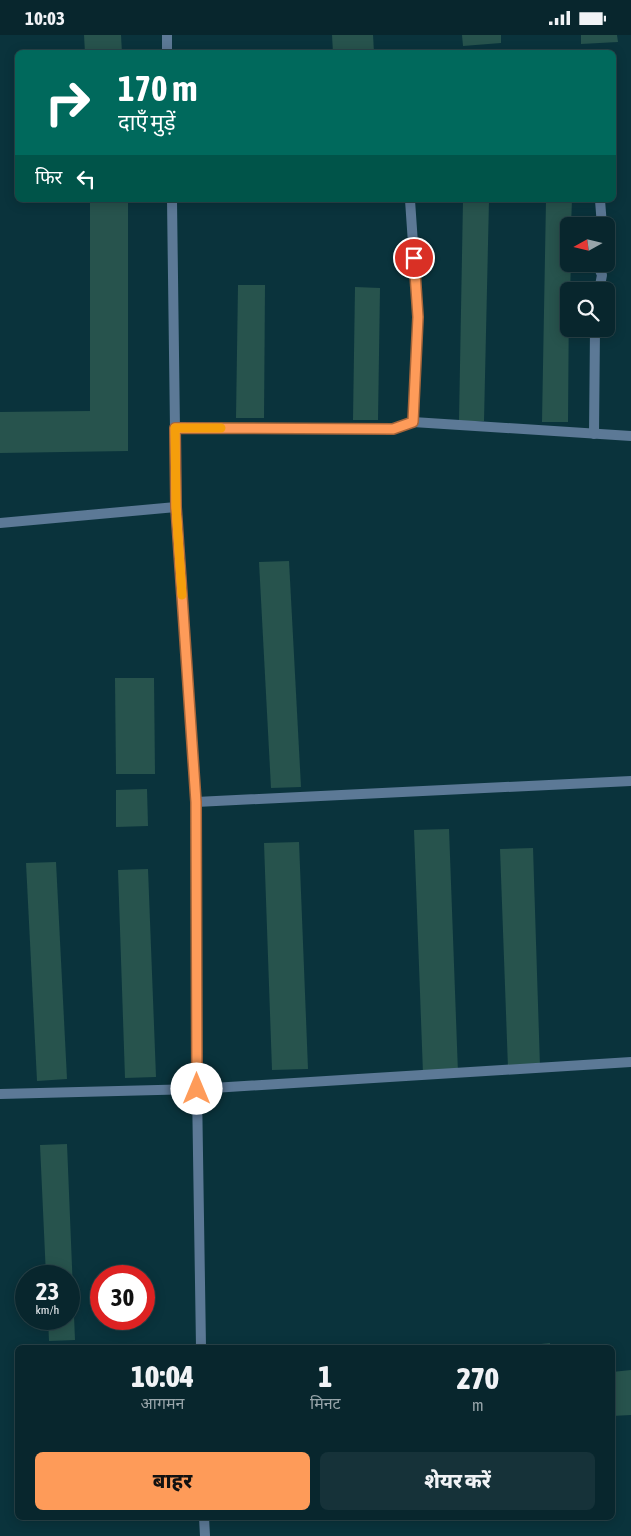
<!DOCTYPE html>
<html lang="hi">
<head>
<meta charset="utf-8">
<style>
  body { margin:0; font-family:"Asap Condensed","Noto Sans Devanagari",sans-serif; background:#163239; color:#f1f3f6; height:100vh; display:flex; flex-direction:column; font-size:19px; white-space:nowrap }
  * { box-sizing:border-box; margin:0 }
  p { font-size:16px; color:#98a5aa }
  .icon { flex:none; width:28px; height:28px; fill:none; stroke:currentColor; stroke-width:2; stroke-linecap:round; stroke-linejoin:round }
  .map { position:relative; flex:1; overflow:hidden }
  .sheet { position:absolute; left:15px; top:1310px; width:600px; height:175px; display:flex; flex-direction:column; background:#08262d; border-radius:8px; box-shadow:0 2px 12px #0003,0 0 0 1px #294349 }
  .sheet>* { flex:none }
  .banner { position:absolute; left:15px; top:15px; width:601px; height:152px; border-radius:8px; box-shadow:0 2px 12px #0003,0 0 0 1px #294349; background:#00695c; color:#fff; overflow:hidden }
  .needle { width:32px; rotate:262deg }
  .controls { position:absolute; left:560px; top:182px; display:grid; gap:10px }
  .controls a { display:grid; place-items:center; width:55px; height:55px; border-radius:8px; background:#08262d; box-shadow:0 2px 12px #0003,0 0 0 1px #294349; font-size:25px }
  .speed { position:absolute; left:15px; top:1230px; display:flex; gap:10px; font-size:25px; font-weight:700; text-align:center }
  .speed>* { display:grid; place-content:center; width:65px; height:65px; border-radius:50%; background:#08262d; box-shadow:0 2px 12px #0003,0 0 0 1px #294349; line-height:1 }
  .speed small { font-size:12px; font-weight:400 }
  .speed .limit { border:8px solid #d22; background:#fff; color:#111 }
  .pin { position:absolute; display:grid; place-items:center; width:42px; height:42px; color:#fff; margin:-21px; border:2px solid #fff; border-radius:50%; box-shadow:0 1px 5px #0007 }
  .me { position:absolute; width:55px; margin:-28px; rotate:0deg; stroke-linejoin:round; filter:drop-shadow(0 0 4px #0008) }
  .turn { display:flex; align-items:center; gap:18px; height:105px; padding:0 20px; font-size:22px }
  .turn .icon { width:65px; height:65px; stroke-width:2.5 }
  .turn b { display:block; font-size:35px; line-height:42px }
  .then { display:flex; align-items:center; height:48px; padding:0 20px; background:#0003; gap:10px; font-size:19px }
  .eta { display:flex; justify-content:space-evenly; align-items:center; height:85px; text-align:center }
  .eta b { font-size:30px; font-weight:800; line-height:35px }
  .action { display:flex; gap:10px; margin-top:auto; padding:10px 20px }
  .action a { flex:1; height:58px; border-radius:8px; background:#fe9b59; color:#111; font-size:20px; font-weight:800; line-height:58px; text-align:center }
  .action a+a { background:#163239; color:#f1f3f6 }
  .status { display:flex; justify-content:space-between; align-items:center; height:35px; padding:0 25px; background:#08262d; direction:ltr }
  .status svg { height:14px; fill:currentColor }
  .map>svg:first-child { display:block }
  .building { fill:#27534d }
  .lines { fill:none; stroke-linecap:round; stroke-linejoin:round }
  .street { stroke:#5c7996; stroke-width:10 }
  .route-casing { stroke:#a5653a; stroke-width:12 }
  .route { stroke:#fe9b59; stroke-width:9 }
  .slow { stroke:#f59e0b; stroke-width:9 }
</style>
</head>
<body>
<div class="status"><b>10:03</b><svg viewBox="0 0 49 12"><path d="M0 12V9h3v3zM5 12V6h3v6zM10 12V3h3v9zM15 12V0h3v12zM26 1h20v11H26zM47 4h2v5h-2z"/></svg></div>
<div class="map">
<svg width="631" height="1501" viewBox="0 0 631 1501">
  <rect width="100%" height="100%" fill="#0a333c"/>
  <g class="building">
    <polygon points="84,0 121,0 122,18 85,18"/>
    <polygon points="332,0 373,0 374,17 333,18"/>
    <polygon points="462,0 501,0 501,8 463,11"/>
    <polygon points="581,0 617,0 618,7 581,9"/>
    <polygon points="463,165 489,165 484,386 459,386"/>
    <polygon points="546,165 572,165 571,191 569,191 569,229 571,229 570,256 569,256 568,387 542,387"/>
    <polygon points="90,166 128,167 128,416 0,418 0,377 90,376"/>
    <polygon points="238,250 265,250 264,383 236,383"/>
    <polygon points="355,252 380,253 378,385 353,385"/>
    <polygon points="289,526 301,752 271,753 259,527"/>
    <polygon points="115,643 154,643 155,739 116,739"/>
    <polygon points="147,754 148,791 116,792 116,755"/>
    <polygon points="449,794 458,1038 423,1039 414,795"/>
    <polygon points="299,807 308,1034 272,1035 264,808"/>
    <polygon points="533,813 540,1032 508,1033 500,814"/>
    <polygon points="56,827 67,1044 37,1046 26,828"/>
    <polygon points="148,834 156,1042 125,1043 118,835"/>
    <polygon points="67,1109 75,1305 49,1306 48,1284 69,1284 69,1241 46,1241 40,1110"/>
    <polygon points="550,1308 550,1312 532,1312 532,1310"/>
    <polygon points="631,1335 631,1380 612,1381 612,1337"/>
  </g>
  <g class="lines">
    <g class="street">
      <polyline points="167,0 167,18"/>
      <polyline points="172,165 176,472 196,767 197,1054 201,1312"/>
      <polyline points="410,165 418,281 413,387"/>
      <polyline points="600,165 602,191"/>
      <polyline points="597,229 602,240 599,256"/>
      <polyline points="175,393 393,394 413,387 631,401"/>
      <polyline points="594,399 595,294"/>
      <polyline points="0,488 176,472"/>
      <polyline points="196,767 631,746"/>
      <polyline points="0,1059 197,1054 631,1027"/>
      <polyline points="204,1482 205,1501"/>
    </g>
  </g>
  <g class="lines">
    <defs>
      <polyline id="route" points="197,1054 196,767 176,472 175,393 393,394 413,387 418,282 414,223"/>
    </defs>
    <use href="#route" class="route-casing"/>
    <use href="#route" class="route"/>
    <polyline class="slow" points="182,560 176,472 175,393 221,393"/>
  </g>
</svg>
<div class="controls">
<a><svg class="needle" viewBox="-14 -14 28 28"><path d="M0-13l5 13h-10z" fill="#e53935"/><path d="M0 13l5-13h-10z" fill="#98a5aa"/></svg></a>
<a><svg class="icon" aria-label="search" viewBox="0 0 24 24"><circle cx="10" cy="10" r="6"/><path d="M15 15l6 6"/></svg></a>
</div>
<div class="speed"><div>23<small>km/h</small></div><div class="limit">30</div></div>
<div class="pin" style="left:414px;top:223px;background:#d93025"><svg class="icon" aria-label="arrive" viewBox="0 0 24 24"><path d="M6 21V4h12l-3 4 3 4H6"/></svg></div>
<svg class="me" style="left:197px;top:1054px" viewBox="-20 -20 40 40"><circle r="19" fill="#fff"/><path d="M0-13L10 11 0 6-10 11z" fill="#fe9b59"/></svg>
<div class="banner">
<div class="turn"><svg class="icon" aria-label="right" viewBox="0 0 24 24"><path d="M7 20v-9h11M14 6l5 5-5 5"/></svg><div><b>170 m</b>दाएँ मुड़ें</div></div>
<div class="then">फिर<svg class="icon" aria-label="left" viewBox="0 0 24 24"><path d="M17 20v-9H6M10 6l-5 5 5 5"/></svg></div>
</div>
<section class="sheet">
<div class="eta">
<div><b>10:04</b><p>आगमन</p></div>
<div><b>1</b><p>मिनट</p></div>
<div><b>270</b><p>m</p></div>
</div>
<div class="action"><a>बाहर</a><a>शेयर करें</a></div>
</section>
</div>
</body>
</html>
